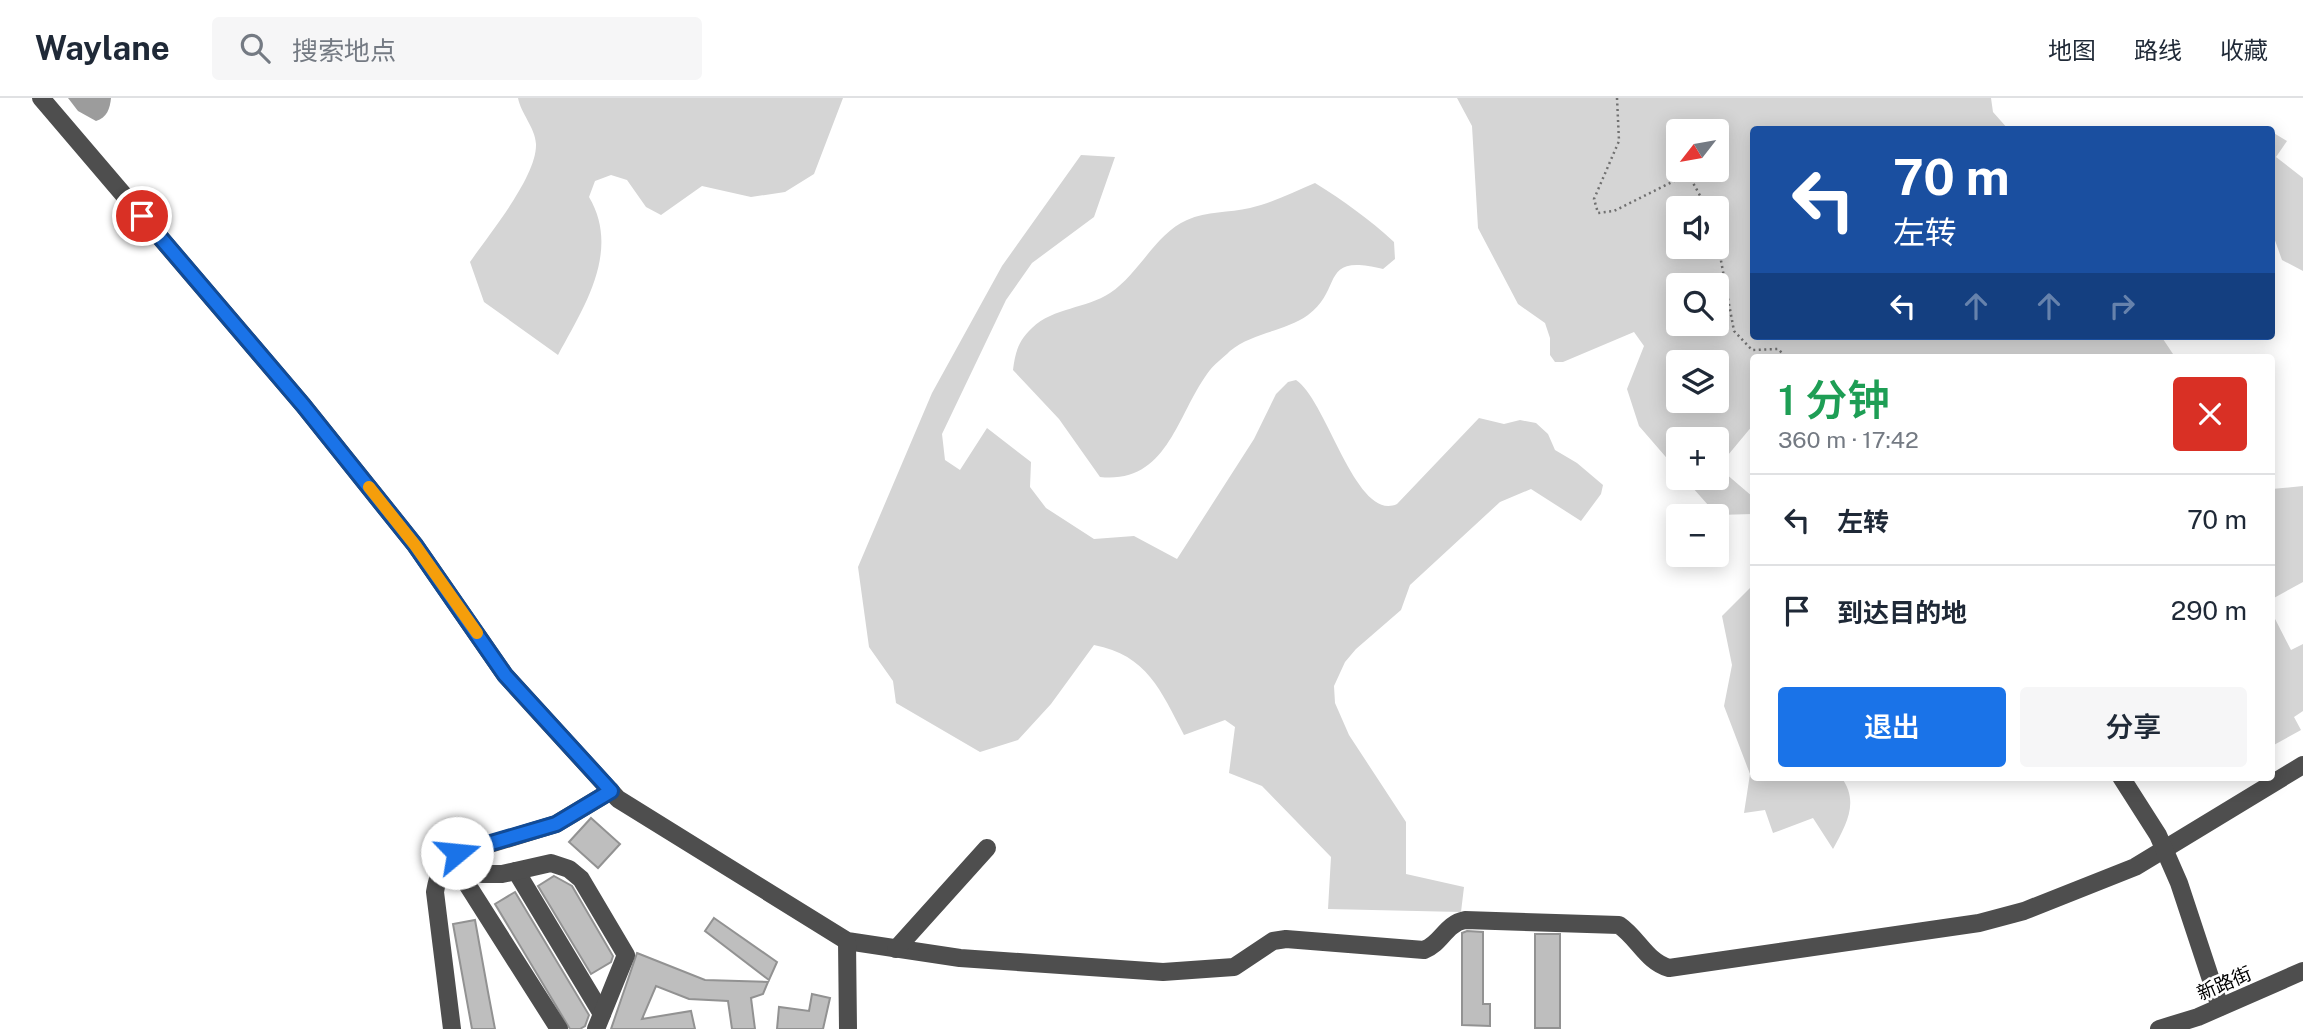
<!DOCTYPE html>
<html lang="zh">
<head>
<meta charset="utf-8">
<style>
  body { margin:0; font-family:"Public Sans","Noto Sans SC",sans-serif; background:#f6f6f7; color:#1f2937; height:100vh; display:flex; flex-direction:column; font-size:26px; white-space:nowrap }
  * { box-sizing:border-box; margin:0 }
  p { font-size:23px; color:#747a83 }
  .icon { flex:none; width:38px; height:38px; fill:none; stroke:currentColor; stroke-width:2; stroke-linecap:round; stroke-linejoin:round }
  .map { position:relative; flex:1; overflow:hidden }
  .details { position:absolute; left:1750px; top:256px; width:525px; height:427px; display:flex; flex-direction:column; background:#fff; border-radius:7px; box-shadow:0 4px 18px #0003 }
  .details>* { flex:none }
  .banner { position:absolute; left:1750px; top:28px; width:525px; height:214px; border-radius:7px; box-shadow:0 4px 18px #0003; background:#1a4fa0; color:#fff; overflow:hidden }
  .needle { width:46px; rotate:239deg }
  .buttons { position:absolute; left:1666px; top:21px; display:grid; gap:14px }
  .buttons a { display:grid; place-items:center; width:63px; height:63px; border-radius:7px; background:#fff; box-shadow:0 4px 18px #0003; font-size:35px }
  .pin { position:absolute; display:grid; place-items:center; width:60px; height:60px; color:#fff; margin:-30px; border:4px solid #fff; border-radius:50%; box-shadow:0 2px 7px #0007 }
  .me { position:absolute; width:77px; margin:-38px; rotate:73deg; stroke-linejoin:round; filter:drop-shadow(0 0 5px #0008) }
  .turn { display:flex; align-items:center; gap:24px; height:147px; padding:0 28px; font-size:32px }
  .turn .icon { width:91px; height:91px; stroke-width:2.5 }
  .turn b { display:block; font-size:49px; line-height:60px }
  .lanes { display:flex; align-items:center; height:66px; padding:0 28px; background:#0003; justify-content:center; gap:35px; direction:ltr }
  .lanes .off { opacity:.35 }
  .round { display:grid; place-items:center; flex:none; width:74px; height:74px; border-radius:7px; background:#f6f6f7 }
  .headline { display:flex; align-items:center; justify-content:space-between; height:119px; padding:0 28px }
  h1 { font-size:42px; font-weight:600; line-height:52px; color:#1e9e55 }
  .cta { display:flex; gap:14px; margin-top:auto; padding:14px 28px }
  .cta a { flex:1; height:80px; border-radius:7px; background:#1a73e8; color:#fff; font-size:28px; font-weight:600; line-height:80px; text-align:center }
  .cta a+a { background:#f6f6f7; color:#1f2937 }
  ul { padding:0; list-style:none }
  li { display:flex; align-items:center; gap:21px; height:91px; padding:0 28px; border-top:2px solid #e0e1e3 }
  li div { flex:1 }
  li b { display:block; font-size:26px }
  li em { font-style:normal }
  header { display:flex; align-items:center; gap:42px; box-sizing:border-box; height:98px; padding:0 35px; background:#fff; border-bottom:2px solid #e0e1e3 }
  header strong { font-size:33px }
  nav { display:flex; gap:38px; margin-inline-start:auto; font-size:24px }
  .search { width:490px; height:63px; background:#f6f6f7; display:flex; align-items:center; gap:18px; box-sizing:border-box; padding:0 24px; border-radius:7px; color:#747a83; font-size:26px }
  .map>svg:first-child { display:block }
  .green { fill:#d5d5d5; fill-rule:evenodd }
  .water { fill:#9c9c9c }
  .building { fill:#bebebe; stroke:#929292; stroke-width:2 }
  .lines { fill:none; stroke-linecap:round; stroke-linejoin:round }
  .path { stroke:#707070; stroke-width:2.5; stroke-dasharray:2 3.5; stroke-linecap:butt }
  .minor { stroke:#4e4e4e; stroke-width:18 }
  .route-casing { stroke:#114b97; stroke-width:18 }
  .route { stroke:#1a73e8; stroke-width:12 }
  .slow { stroke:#f59e0b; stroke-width:12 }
  .labels { text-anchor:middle; stroke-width:5; stroke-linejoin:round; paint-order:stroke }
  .street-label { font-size:19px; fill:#000; stroke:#fff }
</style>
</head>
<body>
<header>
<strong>Waylane</strong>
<div class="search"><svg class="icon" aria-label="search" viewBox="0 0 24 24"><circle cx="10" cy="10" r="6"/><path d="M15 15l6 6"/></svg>搜索地点</div>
<nav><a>地图</a><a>路线</a><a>收藏</a></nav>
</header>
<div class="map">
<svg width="2303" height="931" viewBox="0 0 2303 931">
  <rect width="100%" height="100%" fill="#fff"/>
  <g class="green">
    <path d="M 518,0 L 843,0 L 814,76 L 785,94 L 751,99 L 702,88 L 661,117 L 646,109 L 627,82 L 611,77 L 595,83 L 589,99 C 621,153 584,209 558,257 L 484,204 L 470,164 C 489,136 537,79 536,46 C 535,29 521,16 518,0 Z"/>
    <path d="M 1457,0 L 1991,0 L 1993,14 L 2008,31 L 1754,32 L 1754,238 L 2161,238 L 2175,259 L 1754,259 L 1753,327 L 1718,369 L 1753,399 L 1753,416 L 1717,417 L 1684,380 L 1717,380 L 1717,341 L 1678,341 L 1678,373 L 1639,328 L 1627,291 L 1644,248 L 1634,234 L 1563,264 L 1555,264 L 1550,257 L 1550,240 L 1545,225 L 1518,206 L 1478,130 L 1472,28 ZM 1717,33 L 1717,72 L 1678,72 L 1678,33 ZM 1717,110 L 1717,149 L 1678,149 L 1678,110 ZM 1717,187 L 1717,226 L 1678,226 L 1678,187 ZM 1717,264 L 1717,303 L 1678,303 L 1678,264 Z"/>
    <polygon points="2272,34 2287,43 2276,59 2303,80 2303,173 2282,162 2272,134"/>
    <path d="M 1081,57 L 1115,59 L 1094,119 L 1032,165 L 1006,202 L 942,336 L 945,362 L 960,372 L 987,330 L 1031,364 L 1030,389 L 1046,410 L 1094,441 L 1134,438 L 1177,461 L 1254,341 L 1276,296 L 1288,284 L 1296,282 C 1327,302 1356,425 1397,406 L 1479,320 L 1504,326 L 1520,322 L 1536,325 L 1548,336 L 1555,352 L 1577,365 L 1603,387 L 1601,396 L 1581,423 L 1531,391 L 1500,404 L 1410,487 L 1401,512 L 1356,551 L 1345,564 L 1334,588 L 1335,605 L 1349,637 L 1406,724 L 1406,776 L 1464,789 L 1461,814 L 1328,811 L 1331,759 L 1262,688 L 1229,675 L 1235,629 L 1225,622 L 1184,637 C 1161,593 1147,557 1094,547 L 1051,606 L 1018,642 L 980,654 L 896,605 L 893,583 L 869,549 L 858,469 L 932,295 L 1002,168 Z"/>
    <path d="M 1315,85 C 1344,103 1369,121 1394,144 L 1395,161 L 1383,171 C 1318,155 1344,191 1308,217 C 1284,234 1253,234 1230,253 C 1223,260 1213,267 1207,276 C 1176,319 1167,386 1100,379 L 1059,321 L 1013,272 C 1015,254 1019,242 1032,230 C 1054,209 1086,211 1110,195 C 1139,176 1155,136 1187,122 C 1207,113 1229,115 1250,110 C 1272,105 1294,94 1315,85 Z"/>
    <polygon points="2303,388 2303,484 2272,501 2272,391"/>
    <path d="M 1753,487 L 1754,679 L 1841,679 C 1860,704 1846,727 1833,751 L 1813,720 L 1773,735 L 1765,712 L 1744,715 L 1750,676 L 1724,608 L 1732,567 L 1722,518 Z"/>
    <polygon points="2272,515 2291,552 2303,546 2303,613 2294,619 2301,632 2272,648"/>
  </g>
  <path class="water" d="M 68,0 L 111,0 C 110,10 107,20 96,23 L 78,13 Z"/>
  <g class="building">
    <polygon points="591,720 620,746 598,770 569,744"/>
    <polygon points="554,778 572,788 613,858 611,864 591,876 538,788"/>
    <polygon points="515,794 589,917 585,928 580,931 570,931 495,806"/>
    <polygon points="714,820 777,864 769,882 705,833"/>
    <polygon points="475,822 488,894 495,931 472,931 453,826"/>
    <polygon points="1467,833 1483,834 1483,906 1490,906 1490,928 1462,927 1462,835"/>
    <rect x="1535" y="836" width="25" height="94"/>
    <polygon points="637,855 705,882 768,884 763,896 751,900 755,931 732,931 728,903 689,901 656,888 642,921 691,913 695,931 611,931"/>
    <polygon points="812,896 830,900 823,931 777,931 779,909 809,913"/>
  </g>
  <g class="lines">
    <g class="path">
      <polyline points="1617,0 1619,43 1594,101 1598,115 1614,113 1688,76 1707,110"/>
      <polyline points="1717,141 1734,233 1752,252 1778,251 1786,259"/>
    </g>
    <g class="minor">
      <path d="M 41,0 L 303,307 L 415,447 L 505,577 L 618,701 L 847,843 L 960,860 L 1163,874 L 1234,869 L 1273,843 L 1286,841 L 1424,852 C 1442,845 1445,826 1465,822 L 1619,827 C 1638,840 1647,864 1669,870 L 1979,825 L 2024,813 L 2135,769 L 2303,667"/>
      <polyline points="2121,679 2158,737 2179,785 2220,909"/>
      <polyline points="458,772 559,931"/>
      <polyline points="516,773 602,916"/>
      <polyline points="461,776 502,776 551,765 569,771 581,781 626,857 596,931"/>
      <polyline points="847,843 848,931"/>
      <polyline points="896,851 987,750"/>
      <path d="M 452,931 L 435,794 C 438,776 442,766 457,756 L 556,726 L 611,693"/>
      <polyline points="2159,931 2198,919 2303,873"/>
    </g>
  </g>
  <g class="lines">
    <defs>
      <polyline id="route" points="142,118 303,307 415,447 505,577 611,693 556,726 457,755"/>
    </defs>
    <use href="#route" class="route-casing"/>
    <use href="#route" class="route"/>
    <polyline class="slow" points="369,389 415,447 477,535"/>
  </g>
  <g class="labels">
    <g class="street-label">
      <text transform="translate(2224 885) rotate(-23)" y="7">新路街</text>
    </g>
  </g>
</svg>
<div class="buttons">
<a><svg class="needle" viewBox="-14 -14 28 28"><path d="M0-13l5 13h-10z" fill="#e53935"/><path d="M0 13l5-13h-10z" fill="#747a83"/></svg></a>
<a><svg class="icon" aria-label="sound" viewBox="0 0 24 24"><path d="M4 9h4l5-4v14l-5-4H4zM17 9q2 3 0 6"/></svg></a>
<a><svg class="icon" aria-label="search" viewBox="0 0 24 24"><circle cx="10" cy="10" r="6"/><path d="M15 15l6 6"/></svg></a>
<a><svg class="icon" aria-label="layers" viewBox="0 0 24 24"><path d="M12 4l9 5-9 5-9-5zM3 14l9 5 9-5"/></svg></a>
<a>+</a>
<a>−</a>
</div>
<div class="pin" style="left:142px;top:118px;background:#d93025"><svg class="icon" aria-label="arrive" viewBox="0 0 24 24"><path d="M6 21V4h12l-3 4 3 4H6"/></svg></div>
<svg class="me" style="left:457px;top:755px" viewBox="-20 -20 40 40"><circle r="19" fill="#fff"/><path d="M0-13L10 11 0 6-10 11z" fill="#1a73e8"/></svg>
<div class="banner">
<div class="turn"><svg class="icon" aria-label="left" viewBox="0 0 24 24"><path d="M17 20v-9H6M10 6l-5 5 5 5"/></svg><div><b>70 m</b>左转</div></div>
<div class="lanes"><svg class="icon" aria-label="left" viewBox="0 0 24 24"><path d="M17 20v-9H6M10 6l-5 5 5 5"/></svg><svg class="icon off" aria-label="ahead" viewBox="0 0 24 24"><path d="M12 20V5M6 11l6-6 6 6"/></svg><svg class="icon off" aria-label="ahead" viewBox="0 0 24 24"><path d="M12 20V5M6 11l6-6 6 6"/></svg><svg class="icon off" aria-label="right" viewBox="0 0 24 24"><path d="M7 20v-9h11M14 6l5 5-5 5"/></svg></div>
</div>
<section class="details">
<div class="headline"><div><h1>1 分钟</h1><p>360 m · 17:42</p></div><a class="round" style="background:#d93025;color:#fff"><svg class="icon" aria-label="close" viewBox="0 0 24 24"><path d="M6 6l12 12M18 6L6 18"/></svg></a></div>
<ul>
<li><svg class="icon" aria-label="left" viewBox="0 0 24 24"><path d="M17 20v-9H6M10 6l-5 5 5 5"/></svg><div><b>左转</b></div><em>70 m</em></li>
<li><svg class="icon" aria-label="arrive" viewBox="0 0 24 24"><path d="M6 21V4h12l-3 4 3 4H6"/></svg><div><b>到达目的地</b></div><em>290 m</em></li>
</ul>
<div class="cta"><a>退出</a><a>分享</a></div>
</section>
</div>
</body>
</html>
